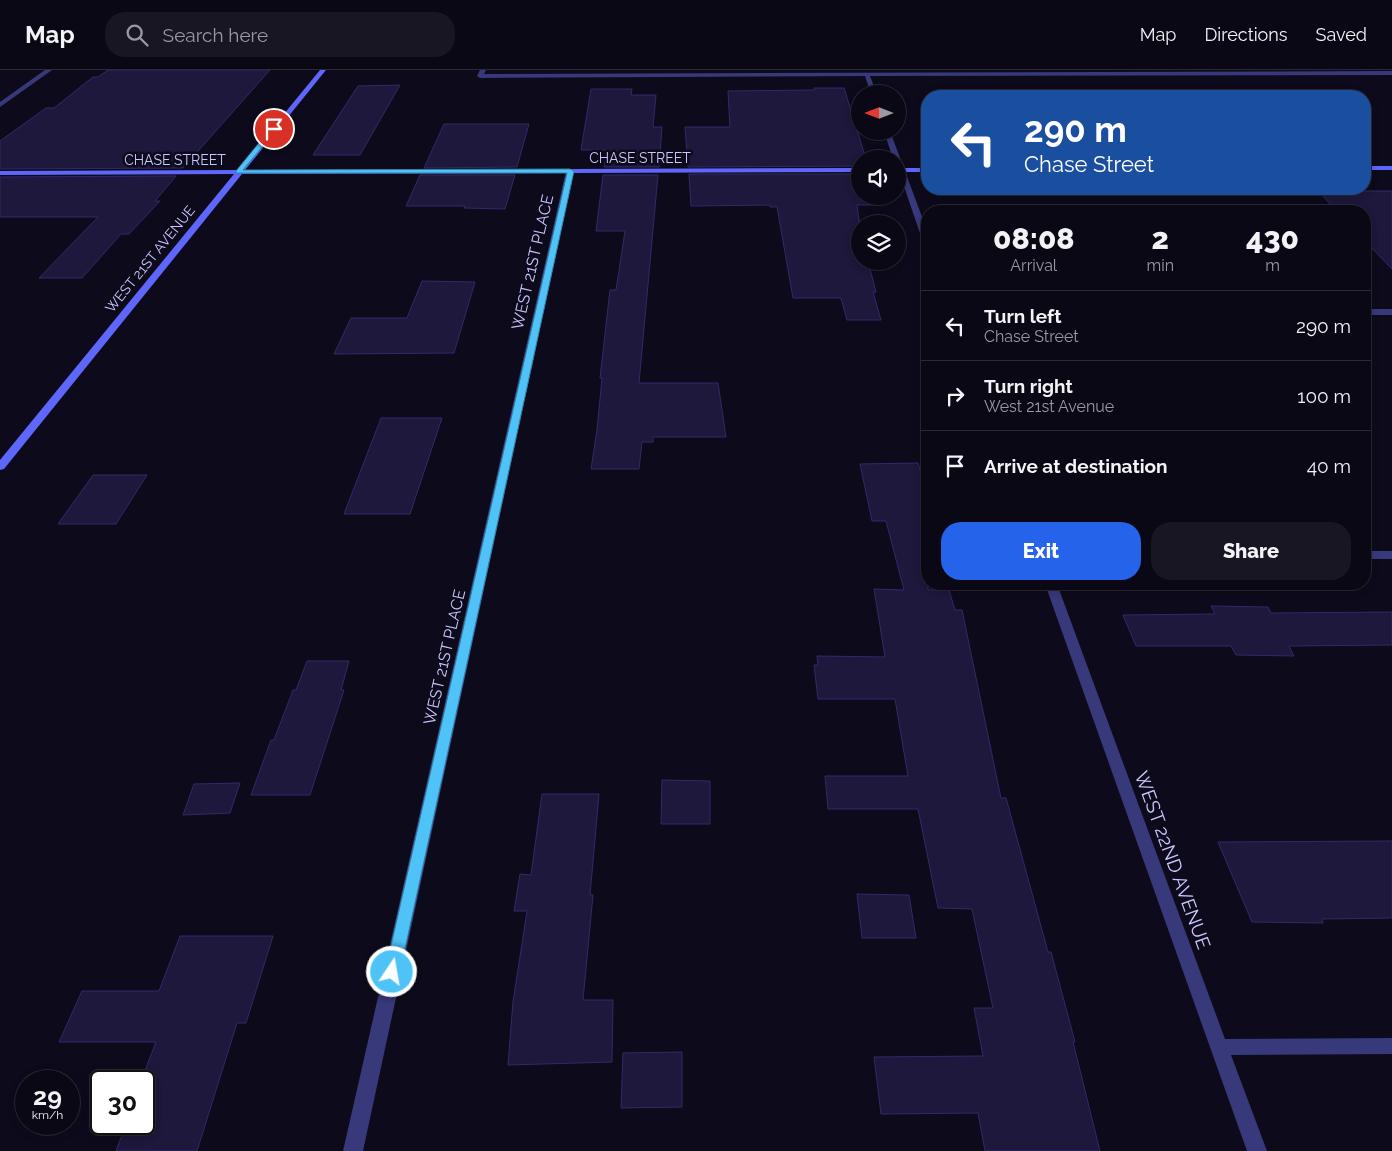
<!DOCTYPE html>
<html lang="en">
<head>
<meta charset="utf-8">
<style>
  body { margin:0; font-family:Raleway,sans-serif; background:#181622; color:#f1f3f6; height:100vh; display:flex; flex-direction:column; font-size:19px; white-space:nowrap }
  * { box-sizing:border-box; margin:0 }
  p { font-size:16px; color:#999aa0 }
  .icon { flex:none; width:28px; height:28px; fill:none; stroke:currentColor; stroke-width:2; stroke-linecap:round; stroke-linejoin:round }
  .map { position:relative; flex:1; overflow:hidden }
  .details { position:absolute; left:921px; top:135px; width:450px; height:385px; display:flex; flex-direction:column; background:#0a0814; border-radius:20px; box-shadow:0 2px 8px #0003,0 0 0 1px #2a2934 }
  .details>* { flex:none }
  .banner { position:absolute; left:921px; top:20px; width:450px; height:105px; border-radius:20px; box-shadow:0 2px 8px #0003,0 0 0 1px #2a2934; background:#1a4fa0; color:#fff; overflow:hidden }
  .needle { width:32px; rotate:270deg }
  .buttons { position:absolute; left:851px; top:15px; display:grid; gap:10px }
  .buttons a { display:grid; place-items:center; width:55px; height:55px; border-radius:50%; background:#0a0814; box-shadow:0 2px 8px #0003,0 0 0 1px #2a2934; font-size:25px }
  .speed { position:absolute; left:15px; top:1000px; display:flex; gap:10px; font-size:25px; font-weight:700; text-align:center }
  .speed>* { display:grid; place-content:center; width:65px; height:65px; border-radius:50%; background:#0a0814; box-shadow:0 2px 8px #0003,0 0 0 1px #2a2934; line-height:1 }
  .speed small { font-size:12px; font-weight:400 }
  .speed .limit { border:2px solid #111; border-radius:8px; background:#fff; color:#111 }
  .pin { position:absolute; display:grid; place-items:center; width:42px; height:42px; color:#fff; margin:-21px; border:2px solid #fff; border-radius:50%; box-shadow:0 1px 5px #0007 }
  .me { position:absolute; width:55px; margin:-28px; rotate:12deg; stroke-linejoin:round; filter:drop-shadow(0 0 4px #0008) }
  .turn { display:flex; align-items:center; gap:18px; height:105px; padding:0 20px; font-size:22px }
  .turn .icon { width:65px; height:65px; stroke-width:2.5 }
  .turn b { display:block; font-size:35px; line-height:42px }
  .eta { display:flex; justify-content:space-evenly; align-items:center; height:85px; text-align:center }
  .eta b { font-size:30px; font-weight:800; line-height:35px }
  .primary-button { display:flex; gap:10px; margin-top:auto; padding:10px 20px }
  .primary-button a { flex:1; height:58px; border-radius:20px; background:#2563eb; color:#fff; font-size:20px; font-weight:800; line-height:58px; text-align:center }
  .primary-button a+a { background:#181622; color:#f1f3f6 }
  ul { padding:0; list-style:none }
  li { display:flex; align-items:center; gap:15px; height:70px; padding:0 20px; border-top:1px solid #2a2934 }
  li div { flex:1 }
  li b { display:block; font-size:19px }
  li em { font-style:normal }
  header { display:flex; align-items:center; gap:30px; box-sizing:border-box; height:70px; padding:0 25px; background:#0a0814; border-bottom:1px solid #2a2934 }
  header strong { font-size:24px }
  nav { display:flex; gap:28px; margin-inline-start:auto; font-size:18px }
  .search { width:350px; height:45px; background:#181622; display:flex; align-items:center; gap:12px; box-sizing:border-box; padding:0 18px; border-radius:20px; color:#999aa0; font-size:19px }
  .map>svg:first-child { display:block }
  .building { fill:#1d183c; stroke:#322a68 }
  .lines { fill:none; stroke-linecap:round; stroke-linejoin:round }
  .street { fill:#37397a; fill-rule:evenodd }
  .secondary { fill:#5f66fc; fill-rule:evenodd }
  .route { fill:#4fc3f7; stroke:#337fa1 }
  .labels { text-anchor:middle; stroke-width:5; stroke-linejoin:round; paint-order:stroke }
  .far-street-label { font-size:14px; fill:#c9c7fe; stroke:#0d0b1b }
  .street-label { font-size:16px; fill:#c9c7fe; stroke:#0d0b1b }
  .near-street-label { font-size:19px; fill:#c9c7fe; stroke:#0d0b1b }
</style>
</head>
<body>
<header>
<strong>Map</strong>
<div class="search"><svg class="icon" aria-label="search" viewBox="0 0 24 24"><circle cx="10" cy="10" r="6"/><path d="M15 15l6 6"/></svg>Search here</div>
<nav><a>Map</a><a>Directions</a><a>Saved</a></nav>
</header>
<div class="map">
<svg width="1392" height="1081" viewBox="0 0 1392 1081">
  <rect width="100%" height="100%" fill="#0d0b1b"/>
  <g class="building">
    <polygon points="108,0 270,0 183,98 0,99 0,71 46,38 54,38 93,7 98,7"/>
    <polygon points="400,15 360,85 313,85 358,16"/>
    <polygon points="814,18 844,18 866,89 860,89 860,96 688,97 685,57 730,57 728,21 815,20"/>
    <polygon points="591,19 632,19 631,25 656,25 653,57 662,57 659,97 604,97 607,80 581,80"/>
    <polygon points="444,54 529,54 517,97 424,98"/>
    <polygon points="689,104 860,104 860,126 877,126 879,135 857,135 860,157 860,191 868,191 876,222 873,222 881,250 847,250 841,228 793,228 777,137 770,137 770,135 691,136"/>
    <polygon points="420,105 515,105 505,139 464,138 465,136 406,136"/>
    <polygon points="603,105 658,105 639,313 718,313 726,367 653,367 653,372 642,372 639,399 591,399 597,360 602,308 600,308 610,220 616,220 625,161 596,161"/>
    <polygon points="176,106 155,131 160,131 129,164 121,164 82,208 39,208 98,147 0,147 0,107"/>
    <polygon points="1318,121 1392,121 1392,199 1365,171 1365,141 1337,141"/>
    <polygon points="422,211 475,212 454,283 334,284 351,248 407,248"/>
    <polygon points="381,348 442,348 410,444 344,444"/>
    <polygon points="918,393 928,425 928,520 949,520 955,540 962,540 1001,728 1006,728 1048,882 1051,882 1075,972 1073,972 1100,1081 985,1081 978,1043 881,1044 874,987 983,986 974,938 993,938 972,839 938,838 918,739 828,739 825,706 908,706 895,629 818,629 814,595 818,595 817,586 885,587 874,519 904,520 886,451 872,451 860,394"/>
    <polygon points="93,405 147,405 116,454 58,454"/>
    <polygon points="1211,536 1268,537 1271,543 1392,542 1392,575 1289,576 1294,586 1236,585 1231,576 1136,576 1123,545 1215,544"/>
    <polygon points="307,591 349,591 341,620 344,620 310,725 251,725 271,670 274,670 293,620 296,620"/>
    <polygon points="662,710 710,711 710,754 661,754"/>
    <polygon points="240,713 230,743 183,745 194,714"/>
    <polygon points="542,724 599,724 590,825 593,825 583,930 613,930 612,992 508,995 513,932 527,841 514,841 520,804 531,805"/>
    <polygon points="1392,771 1392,848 1322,849 1323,853 1252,852 1218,772"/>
    <polygon points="857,824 909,825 916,868 862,868"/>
    <polygon points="180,866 273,866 246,953 237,953 197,1081 116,1081 126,1054 144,1054 144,1011 141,1011 156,972 59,972 82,921 159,921"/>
    <polygon points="682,982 682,1037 621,1038 623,983"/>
  </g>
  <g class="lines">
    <g class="street">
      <polygon points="45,0 52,0 0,37 0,32"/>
      <polygon points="480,0 486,0 484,4 1392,1 1392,5 870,6 877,24 871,24 865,6 480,8 477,6"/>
      <polygon points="884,61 890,61 928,163 928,177 924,175 898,99 898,89 893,89"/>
      <polygon points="570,99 574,101 363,1081 343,1081 566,101"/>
      <rect x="1365" y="239" width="27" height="6"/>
      <rect x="1365" y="481" width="27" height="8"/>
      <polygon points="1045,514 1057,514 1225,969 1392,968 1392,984 1231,985 1267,1081 1247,1081"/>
    </g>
    <g class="secondary">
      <polygon points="320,0 326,0 245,100 860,98 860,102 242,104 4,399 0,400 0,390 234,104 0,105 0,101 238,100"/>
      <rect x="1365" y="96" width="27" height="4"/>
      <rect x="898" y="98" width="30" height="4"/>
    </g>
  </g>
  <polygon class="route" points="272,57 277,59 243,100 570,99 574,101 400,902 398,907 392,909 387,907 385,902 567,103 236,103 236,101"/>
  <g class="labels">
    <g class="far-street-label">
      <text x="640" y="93">CHASE STREET</text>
      <text x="175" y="95">CHASE STREET</text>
      <text transform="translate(150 189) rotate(-51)" y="5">WEST 21ST AVENUE</text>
    </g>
    <g class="street-label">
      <text transform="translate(532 192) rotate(-77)" y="6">WEST 21ST PLACE</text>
      <text transform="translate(444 587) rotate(-77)" y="6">WEST 21ST PLACE</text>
    </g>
    <g class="near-street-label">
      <text transform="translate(1173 790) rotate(70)" y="7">WEST 22ND AVENUE</text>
    </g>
  </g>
</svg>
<div class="buttons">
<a><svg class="needle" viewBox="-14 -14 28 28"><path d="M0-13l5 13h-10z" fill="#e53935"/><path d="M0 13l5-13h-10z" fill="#999aa0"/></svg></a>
<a><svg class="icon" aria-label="sound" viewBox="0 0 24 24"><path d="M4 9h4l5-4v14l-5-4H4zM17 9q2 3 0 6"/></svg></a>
<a><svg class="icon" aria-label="layers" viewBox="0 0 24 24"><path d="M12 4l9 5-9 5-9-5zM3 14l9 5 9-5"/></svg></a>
</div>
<div class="speed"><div>29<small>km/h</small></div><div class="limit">30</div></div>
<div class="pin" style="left:274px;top:59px;background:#d93025"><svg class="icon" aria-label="arrive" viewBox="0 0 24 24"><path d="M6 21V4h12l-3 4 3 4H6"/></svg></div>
<svg class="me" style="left:392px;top:902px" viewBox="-20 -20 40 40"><circle r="17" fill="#4fc3f7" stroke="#fff" stroke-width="3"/><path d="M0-11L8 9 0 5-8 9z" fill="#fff"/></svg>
<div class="banner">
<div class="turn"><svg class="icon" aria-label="left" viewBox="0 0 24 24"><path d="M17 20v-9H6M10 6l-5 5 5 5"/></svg><div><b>290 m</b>Chase Street</div></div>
</div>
<section class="details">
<div class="eta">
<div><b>08:08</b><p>Arrival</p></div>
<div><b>2</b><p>min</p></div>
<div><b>430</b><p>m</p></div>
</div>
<ul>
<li><svg class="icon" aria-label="left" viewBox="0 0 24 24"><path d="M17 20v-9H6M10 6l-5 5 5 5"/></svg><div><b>Turn left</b><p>Chase Street</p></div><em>290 m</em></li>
<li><svg class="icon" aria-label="right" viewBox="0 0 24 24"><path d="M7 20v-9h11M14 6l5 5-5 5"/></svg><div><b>Turn right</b><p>West 21st Avenue</p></div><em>100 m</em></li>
<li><svg class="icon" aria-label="arrive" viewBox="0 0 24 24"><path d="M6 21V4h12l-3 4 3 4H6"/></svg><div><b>Arrive at destination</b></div><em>40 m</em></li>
</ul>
<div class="primary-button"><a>Exit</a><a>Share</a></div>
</section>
</div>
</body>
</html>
